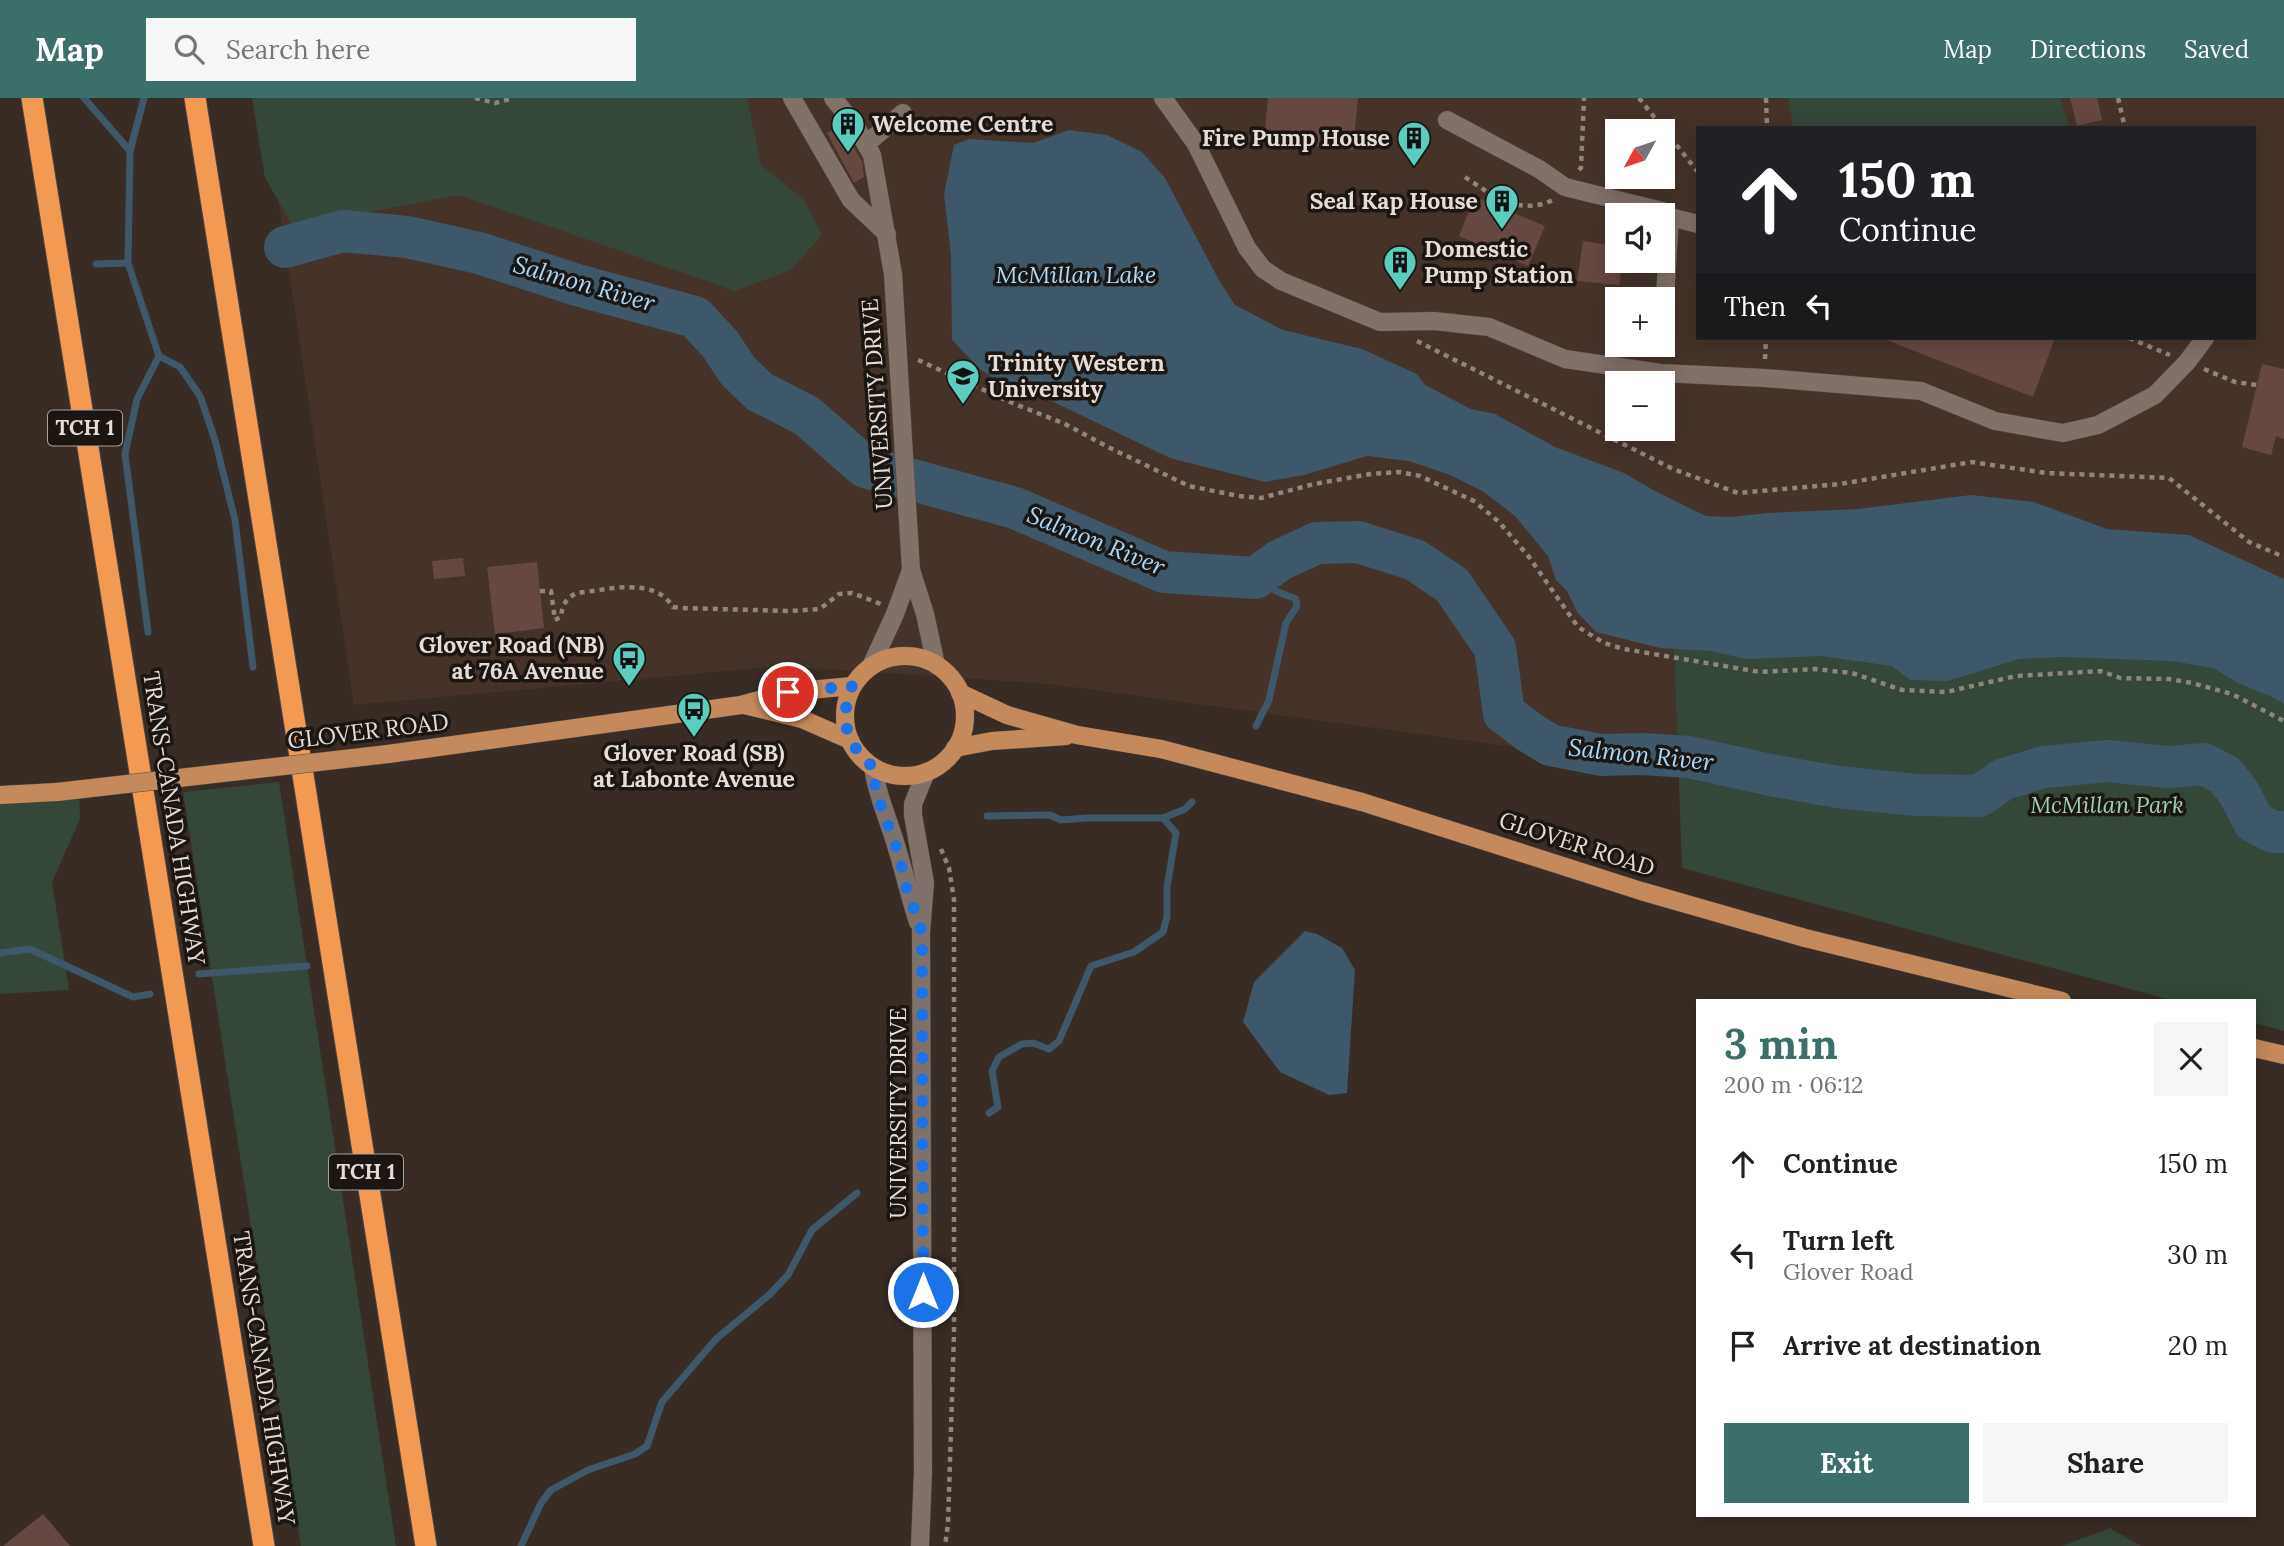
<!DOCTYPE html>
<html lang="en">
<head>
<meta charset="utf-8">
<style>
  body { margin:0; font-family:Lora,serif; background:#f6f6f6; color:#202124; height:100vh; display:flex; flex-direction:column; font-size:26px; white-space:nowrap }
  * { box-sizing:border-box; margin:0 }
  p { font-size:23px; color:#757577 }
  .icon { flex:none; width:38px; height:38px; fill:none; stroke:currentColor; stroke-width:2; stroke-linecap:round; stroke-linejoin:round }
  .map { position:relative; flex:1; overflow:hidden }
  .side { position:absolute; left:1696px; top:901px; width:560px; height:518px; display:flex; flex-direction:column; background:#fff; border-radius:0px; box-shadow:0 4px 18px #0003 }
  .side>* { flex:none }
  .guide { position:absolute; left:1696px; top:28px; width:560px; height:214px; border-radius:0px; box-shadow:0 4px 18px #0003; background:#202124; color:#fff; overflow:hidden }
  .needle { width:46px; rotate:230deg }
  .fabs { position:absolute; left:1605px; top:21px; display:grid; gap:14px }
  .fabs a { display:grid; place-items:center; width:70px; height:70px; border-radius:0px; background:#fff; box-shadow:0 4px 18px #0003; font-size:35px }
  .pin { position:absolute; display:grid; place-items:center; width:60px; height:60px; color:#fff; margin:-30px; border:4px solid #fff; border-radius:50%; box-shadow:0 2px 7px #0007 }
  .me { position:absolute; width:77px; margin:-38px; rotate:0deg; stroke-linejoin:round; filter:drop-shadow(0 0 5px #0008) }
  .turn { display:flex; align-items:center; gap:24px; height:147px; padding:0 28px; font-size:32px }
  .turn .icon { width:91px; height:91px; stroke-width:2.5 }
  .turn b { display:block; font-size:49px; line-height:60px }
  .then { display:flex; align-items:center; height:66px; padding:0 28px; background:#0003; gap:14px; font-size:26px }
  .round { display:grid; place-items:center; flex:none; width:74px; height:74px; border-radius:0px; background:#f6f6f6 }
  .summary { display:flex; align-items:center; justify-content:space-between; height:119px; padding:0 28px }
  h1 { font-size:42px; font-weight:700; line-height:52px; color:#3a6f6a }
  .action { display:flex; gap:14px; margin-top:auto; padding:14px 28px }
  .action a { flex:1; height:80px; border-radius:0px; background:#3a6f6a; color:#fff; font-size:28px; font-weight:700; line-height:80px; text-align:center }
  .action a+a { background:#f6f6f6; color:#202124 }
  ul { padding:0; list-style:none }
  li { display:flex; align-items:center; gap:21px; height:91px; padding:0 28px }
  li div { flex:1 }
  li b { display:block; font-size:26px }
  li em { font-style:normal }
  header { display:flex; align-items:center; gap:42px; box-sizing:border-box; height:98px; padding:0 35px; background:#3a6f6a; color:#fff }
  header strong { font-size:33px }
  nav { display:flex; gap:38px; margin-inline-start:auto; font-size:24px }
  .search { width:490px; height:63px; background:#f6f6f6; display:flex; align-items:center; gap:18px; box-sizing:border-box; padding:0 24px; border-radius:0px; color:#757577; font-size:26px }
  .map>svg:first-child { display:block }
  .built { fill:#453329; fill-rule:evenodd }
  .green { fill:#344739 }
  .water { fill:#3e5769 }
  .lines { fill:none; stroke-linecap:round; stroke-linejoin:round }
  .stream { stroke:#3e5769; stroke-width:7 }
  .river { stroke:#3e5769; stroke-width:42 }
  .building { fill:#664843 }
  .minor-casing { stroke:#524842; stroke-width:19 }
  .major-casing { stroke:#524842; stroke-width:19 }
  .highway-casing { stroke:#524842; stroke-width:23 }
  .path { stroke:#8f857e; stroke-width:4.5; stroke-dasharray:5 5; stroke-linecap:butt }
  .minor { stroke:#807169; stroke-width:18 }
  .major { stroke:#c58a5b; stroke-width:18 }
  .highway { stroke:#f39a52; stroke-width:21 }
  .major-bridge-casing { stroke:#524842; stroke-width:19; stroke-linecap:butt }
  .major-bridge { stroke:#c58a5b; stroke-width:18 }
  .route { stroke:#1a73e8; stroke-width:12; stroke-dasharray:0 21.6 }
  .labels { text-anchor:middle; stroke-width:7; stroke-linejoin:round; paint-order:stroke }
  .shield { fill:#1b1612; stroke:#a8a19c; stroke-width:2 }
  .shield-label { font-size:21px; font-weight:bold; fill:#e5dcd7 }
  .poi-label { font-size:23px; font-weight:bold; fill:#e5dcd7; stroke:#1b1612; text-anchor:start }
  .street-label { font-size:23px; fill:#e5dcd7; stroke:#1b1612 }
  .park-label { font-size:23px; font-style:italic; fill:#a0d1ac; stroke:#1b1612 }
  .water-label { font-size:24px; font-style:italic; fill:#a7d9fd; stroke:#1b1612 }
</style>
</head>
<body>
<header>
<strong>Map</strong>
<div class="search"><svg class="icon" aria-label="search" viewBox="0 0 24 24"><circle cx="10" cy="10" r="6"/><path d="M15 15l6 6"/></svg>Search here</div>
<nav><a>Map</a><a>Directions</a><a>Saved</a></nav>
</header>
<div class="map">
<svg width="2284" height="1448" viewBox="0 0 2284 1448">
  <rect width="100%" height="100%" fill="#382c24"/>
  <path class="built" d="M 263,0 L 2284,0 L 2284,552 L 1689,659 L 1604,661 L 1050,586 L 780,568 L 354,607 ZM 1698,30 L 2254,30 L 2254,240 L 1698,240 ZM 1617,33 L 1662,33 L 1662,79 L 1617,79 ZM 1617,117 L 1662,117 L 1662,163 L 1617,163 ZM 1617,201 L 1662,201 L 1662,247 L 1617,247 ZM 1617,285 L 1662,285 L 1662,331 L 1617,331 Z"/>
  <g class="green">
    <polygon points="252,0 747,0 761,67 804,102 822,137 791,172 735,193 459,97 293,128 265,80"/>
    <polygon points="1788,0 2060,0 2070,30 1793,30"/>
    <polygon points="1672,491 2284,552 2284,933 2254,925 2254,903 2174,903 1682,770"/>
    <polygon points="279,684 396,1448 301,1448 183,694"/>
    <polygon points="79,690 80,721 52,784 69,892 0,896 0,700"/>
    <polygon points="2110,1430 2141,1448 2062,1448"/>
  </g>
  <g class="water">
    <polygon points="1069,32 1107,37 1142,54 1165,80 1220,184 1235,207 1283,232 1362,251 1417,276 1425,287 1471,311 1495,316 1555,349 1624,375 1657,394 1706,418 1731,419 1768,415 1858,411 1971,397 2034,404 2107,431 2189,437 2284,481 2284,606 2272,599 2240,586 2213,570 2171,563 2062,559 2019,561 1948,583 1910,582 1892,568 1821,558 1746,561 1710,553 1660,550 1596,534 1577,514 1567,493 1556,482 1548,458 1515,418 1484,394 1450,377 1409,363 1367,358 1304,377 1265,384 1170,360 1035,295 1010,291 980,271 952,242 951,158 944,96 954,47 969,41 1033,45"/>
    <polygon points="1305,833 1317,836 1342,850 1355,872 1347,995 1329,997 1280,974 1243,924 1254,884"/>
  </g>
  <g class="lines">
    <g class="stream">
      <polyline points="84,0 130,53"/>
      <polyline points="144,0 130,53 128,165 159,258 180,269 200,298 215,342 235,422 253,569"/>
      <polyline points="96,166 128,165"/>
      <polyline points="1255,480 1276,493 1296,501 1297,508 1286,525 1269,602 1256,628"/>
      <polyline points="148,534 125,356 137,301 159,258"/>
      <polyline points="987,718 1050,717 1061,722 1086,720 1163,720"/>
      <polyline points="0,855 30,851 133,899 150,896"/>
      <polyline points="199,876 307,868"/>
      <polyline points="989,1015 998,1009 992,973 999,959 1022,946 1033,945 1049,951 1059,943 1091,868 1134,854 1163,834 1167,819 1167,789 1176,735 1163,720 1185,711 1192,704"/>
      <polyline points="521,1448 541,1405 551,1392 588,1372 635,1356 647,1348 662,1304 716,1241 769,1197 788,1177 812,1132 857,1095"/>
    </g>
    <polyline class="river" points="285,149 343,133 407,139 479,155 577,187 695,219 720,246 738,273 760,294 807,318 865,369 1015,410 1164,474 1255,480 1280,462 1317,445 1358,444 1415,462 1452,487 1495,550 1504,615 1529,634 1550,647 1601,657 1642,656 1689,659 1775,678 1838,689 1916,697 1979,698 2004,681 2044,669 2107,663 2168,669 2204,666 2225,677 2239,695 2254,724 2273,734 2284,734"/>
  </g>
  <g class="building">
    <polygon points="1268,0 1358,0 1353,52 1264,43"/>
    <polygon points="2070,0 2097,0 2102,22 2077,28"/>
    <polygon points="841,28 862,63 864,79 854,85 827,35"/>
    <polygon points="1475,99 1545,128 1528,168 1459,138"/>
    <polygon points="1583,143 1617,148 1617,163 1623,163 1619,187 1577,183"/>
    <polygon points="1881,240 2055,240 2033,299"/>
    <polygon points="2262,266 2284,271 2284,341 2276,338 2271,357 2242,349"/>
    <polygon points="463,460 465,478 434,481 432,463"/>
    <polygon points="537,464 544,530 495,536 487,469"/>
    <polygon points="43,1416 70,1448 3,1448"/>
  </g>
  <g class="lines">
    <defs>
      <g id="minor">
        <polyline points="792,0 851,102 887,136"/>
        <polyline points="833,0 854,26 872,57 893,176 911,472 925,516 936,567"/>
        <polyline points="1163,0 1196,46 1247,150 1263,171 1281,183 1380,224 1434,223 1489,229 1565,261 1661,275 1765,280 1921,293 1995,323 2063,335 2098,327 2155,297 2187,264 2205,240"/>
        <polyline points="1447,22 1539,71 1565,89 1662,113 1670,119 1698,126"/>
        <polyline points="866,46 903,15"/>
        <polyline points="1662,246 1670,119"/>
        <polyline points="871,568 895,516 911,472"/>
        <path d="M 873,669 C 877,699 890,724 898,754 C 905,777 910,800 918,824"/>
        <polyline points="920,1448 923,1374 921,834 925,785 913,717 913,706 926,674"/>
      </g>
      <g id="major">
        <circle cx="905" cy="618" r="60"/>
        <polyline points="960,595 1007,617 1077,637 1161,651 1362,704 1641,793 1805,840 2062,903"/>
        <polyline points="744,607 802,621 850,642"/>
        <polyline points="955,650 992,643 1066,638"/>
        <polyline points="388,656 741,607 788,594 852,588"/>
        <polyline points="0,697 57,694"/>
        <polyline points="2254,950 2284,957"/>
      </g>
      <g id="highway">
        <polyline points="32,0 264,1448"/>
        <polyline points="195,0 426,1448"/>
      </g>
    </defs>
    <use href="#minor" class="minor-casing"/>
    <use href="#major" class="major-casing"/>
    <use href="#highway" class="highway-casing"/>
    <g class="path">
      <polyline points="475,0 495,5 514,0"/>
      <polyline points="1639,0 1698,74"/>
      <polyline points="1766,0 1767,30"/>
      <polyline points="2118,0 2125,30"/>
      <polyline points="1579,72 1581,70 1584,0"/>
      <path d="M 1465,79 C 1493,98 1519,118 1553,102"/>
      <polyline points="2129,240 2170,257"/>
      <polyline points="1417,243 1673,371 1738,395 1840,386 1972,364 2046,375 2169,380 2249,444 2284,459"/>
      <polyline points="1765,261 1766,241"/>
      <polyline points="918,262 1010,304 1065,326 1110,350 1189,388 1239,398 1261,400 1314,386 1370,376 1400,374 1420,378 1474,403 1499,424 1529,459 1578,529 1604,545 1624,551 1760,574 1815,571 1852,575 1902,592 1946,594 2016,578 2101,573 2120,580 2169,581 2192,585 2232,596 2284,623"/>
      <polyline points="2204,271 2235,284 2257,287"/>
      <polyline points="540,493 551,493 555,522"/>
      <path d="M 555,522 L 561,519 C 562,507 566,500 577,495 C 607,492 654,478 673,509 L 682,510 L 790,513 L 820,511 L 839,496 L 852,495 L 881,506"/>
      <polyline points="941,751 949,770 954,802 954,1236 948,1426 945,1448"/>
    </g>
    <use href="#minor" class="minor"/>
    <use href="#major" class="major"/>
    <use href="#highway" class="highway"/>
    <defs>
      <polyline id="major-bridge" points="57,694 388,656"/>
    </defs>
    <use href="#major-bridge" class="major-bridge-casing"/>
    <use href="#major-bridge" class="major-bridge"/>
  </g>
  <g class="lines">
    <path class="route" d="M 788,594 L 852,588 C 839,622 845,644 873,669 L 876,694 L 898,754 L 906,788 L 922,834 L 923,1194"/>
  </g>
  <defs>
    <symbol id="building-pin" viewBox="-11 -11 22 30"><path d="M0 17L-7.5 6A9.5 9.5 0 1 1 7.5 6Z" fill="#59cebf" stroke="#1b1612"/><path d="M-4-6H4V6H1V3H-1V6H-4ZM-2.5-4.3h1.7v1.8h-1.7ZM.8-4.3h1.7v1.8H.8ZM-2.5-1h1.7V.8h-1.7ZM.8-1h1.7V.8H.8Z" fill="#111"/></symbol>
    <symbol id="university-pin" viewBox="-11 -11 22 30"><path d="M0 17L-7.5 6A9.5 9.5 0 1 1 7.5 6Z" fill="#59cebf" stroke="#1b1612"/><path d="M0-5L7-2L0 1L-7-2ZM-4 1L0 2.5L4 1V4Q0 6-4 4Z" fill="#111"/></symbol>
    <symbol id="bus-pin" viewBox="-11 -11 22 30"><path d="M0 17L-7.5 6A9.5 9.5 0 1 1 7.5 6Z" fill="#59cebf" stroke="#1b1612"/><path d="M-5-6H5V4H4V6H2V4H-2V6H-4V4H-5ZM-3.5-4V0h7V-4ZM-3.5 1.2v1.5H-2V1.2ZM2 1.2v1.5H3.5V1.2Z" fill="#111"/></symbol>
  </defs>
  <g fill-rule="evenodd">
    <use href="#building-pin" x="829" y="7" width="38" height="52"/>
    <use href="#building-pin" x="1395" y="21" width="38" height="52"/>
    <use href="#building-pin" x="1483" y="84" width="38" height="52"/>
    <use href="#building-pin" x="1381" y="145" width="38" height="52"/>
    <use href="#university-pin" x="944" y="259" width="38" height="52"/>
    <use href="#bus-pin" x="610" y="541" width="38" height="52"/>
    <use href="#bus-pin" x="675" y="592" width="38" height="52"/>
  </g>
  <g class="labels">
    <g class="shield">
      <rect x="48" y="312.5" width="74" height="35" rx="5"/>
      <rect x="329" y="1056.5" width="74" height="35" rx="5"/>
    </g>
    <g class="shield-label">
      <text x="85" y="337">TCH 1</text>
      <text x="366" y="1081">TCH 1</text>
    </g>
    <g class="poi-label">
      <text x="872" y="34">Welcome Centre</text>
      <text x="1390" y="48" text-anchor="end">Fire Pump House</text>
      <text x="1478" y="111" text-anchor="end">Seal Kap House</text>
      <text x="1424" y="159">Domestic<tspan x="1424" dy="26">Pump Station</tspan></text>
      <text x="988" y="273">Trinity Western<tspan x="988" dy="26">University</tspan></text>
      <text x="604" y="555" text-anchor="end">Glover Road (NB)<tspan x="604" dy="26">at 76A Avenue</tspan></text>
      <text x="694" y="663" text-anchor="middle">Glover Road (SB)<tspan x="694" dy="26">at Labonte Avenue</tspan></text>
    </g>
    <g class="street-label">
      <text transform="translate(877 306) rotate(-94)" y="8">UNIVERSITY DRIVE</text>
      <text transform="translate(368 633) rotate(-7)" y="8">GLOVER ROAD</text>
      <text transform="translate(174 720) rotate(81)" y="8">TRANS-CANADA HIGHWAY</text>
      <text transform="translate(1577 746) rotate(18)" y="8">GLOVER ROAD</text>
      <text transform="translate(898 1015) rotate(-90)" y="8">UNIVERSITY DRIVE</text>
      <text transform="translate(264 1280) rotate(81)" y="8">TRANS-CANADA HIGHWAY</text>
    </g>
    <g class="park-label">
      <text x="2107" y="715">McMillan Park</text>
    </g>
    <g class="water-label">
      <text x="1076" y="185">McMillan Lake</text>
      <text transform="translate(584 186) rotate(16)" y="8">Salmon River</text>
      <text transform="translate(1096 443) rotate(22)" y="8">Salmon River</text>
      <text transform="translate(1641 657) rotate(6)" y="8">Salmon River</text>
    </g>
  </g>
</svg>
<div class="fabs">
<a><svg class="needle" viewBox="-14 -14 28 28"><path d="M0-13l5 13h-10z" fill="#e53935"/><path d="M0 13l5-13h-10z" fill="#757577"/></svg></a>
<a><svg class="icon" aria-label="sound" viewBox="0 0 24 24"><path d="M4 9h4l5-4v14l-5-4H4zM17 9q2 3 0 6"/></svg></a>
<a>+</a>
<a>−</a>
</div>
<div class="pin" style="left:788px;top:594px;background:#d93025"><svg class="icon" aria-label="arrive" viewBox="0 0 24 24"><path d="M6 21V4h12l-3 4 3 4H6"/></svg></div>
<svg class="me" style="left:923px;top:1194px" viewBox="-20 -20 40 40"><circle r="17" fill="#1a73e8" stroke="#fff" stroke-width="3"/><path d="M0-11L8 9 0 5-8 9z" fill="#fff"/></svg>
<div class="guide">
<div class="turn"><svg class="icon" aria-label="ahead" viewBox="0 0 24 24"><path d="M12 20V5M6 11l6-6 6 6"/></svg><div><b>150 m</b>Continue</div></div>
<div class="then">Then<svg class="icon" aria-label="left" viewBox="0 0 24 24"><path d="M17 20v-9H6M10 6l-5 5 5 5"/></svg></div>
</div>
<section class="side">
<div class="summary"><div><h1>3 min</h1><p>200 m · 06:12</p></div><a class="round"><svg class="icon" aria-label="close" viewBox="0 0 24 24"><path d="M6 6l12 12M18 6L6 18"/></svg></a></div>
<ul>
<li><svg class="icon" aria-label="ahead" viewBox="0 0 24 24"><path d="M12 20V5M6 11l6-6 6 6"/></svg><div><b>Continue</b></div><em>150 m</em></li>
<li><svg class="icon" aria-label="left" viewBox="0 0 24 24"><path d="M17 20v-9H6M10 6l-5 5 5 5"/></svg><div><b>Turn left</b><p>Glover Road</p></div><em>30 m</em></li>
<li><svg class="icon" aria-label="arrive" viewBox="0 0 24 24"><path d="M6 21V4h12l-3 4 3 4H6"/></svg><div><b>Arrive at destination</b></div><em>20 m</em></li>
</ul>
<div class="action"><a>Exit</a><a>Share</a></div>
</section>
</div>
</body>
</html>
